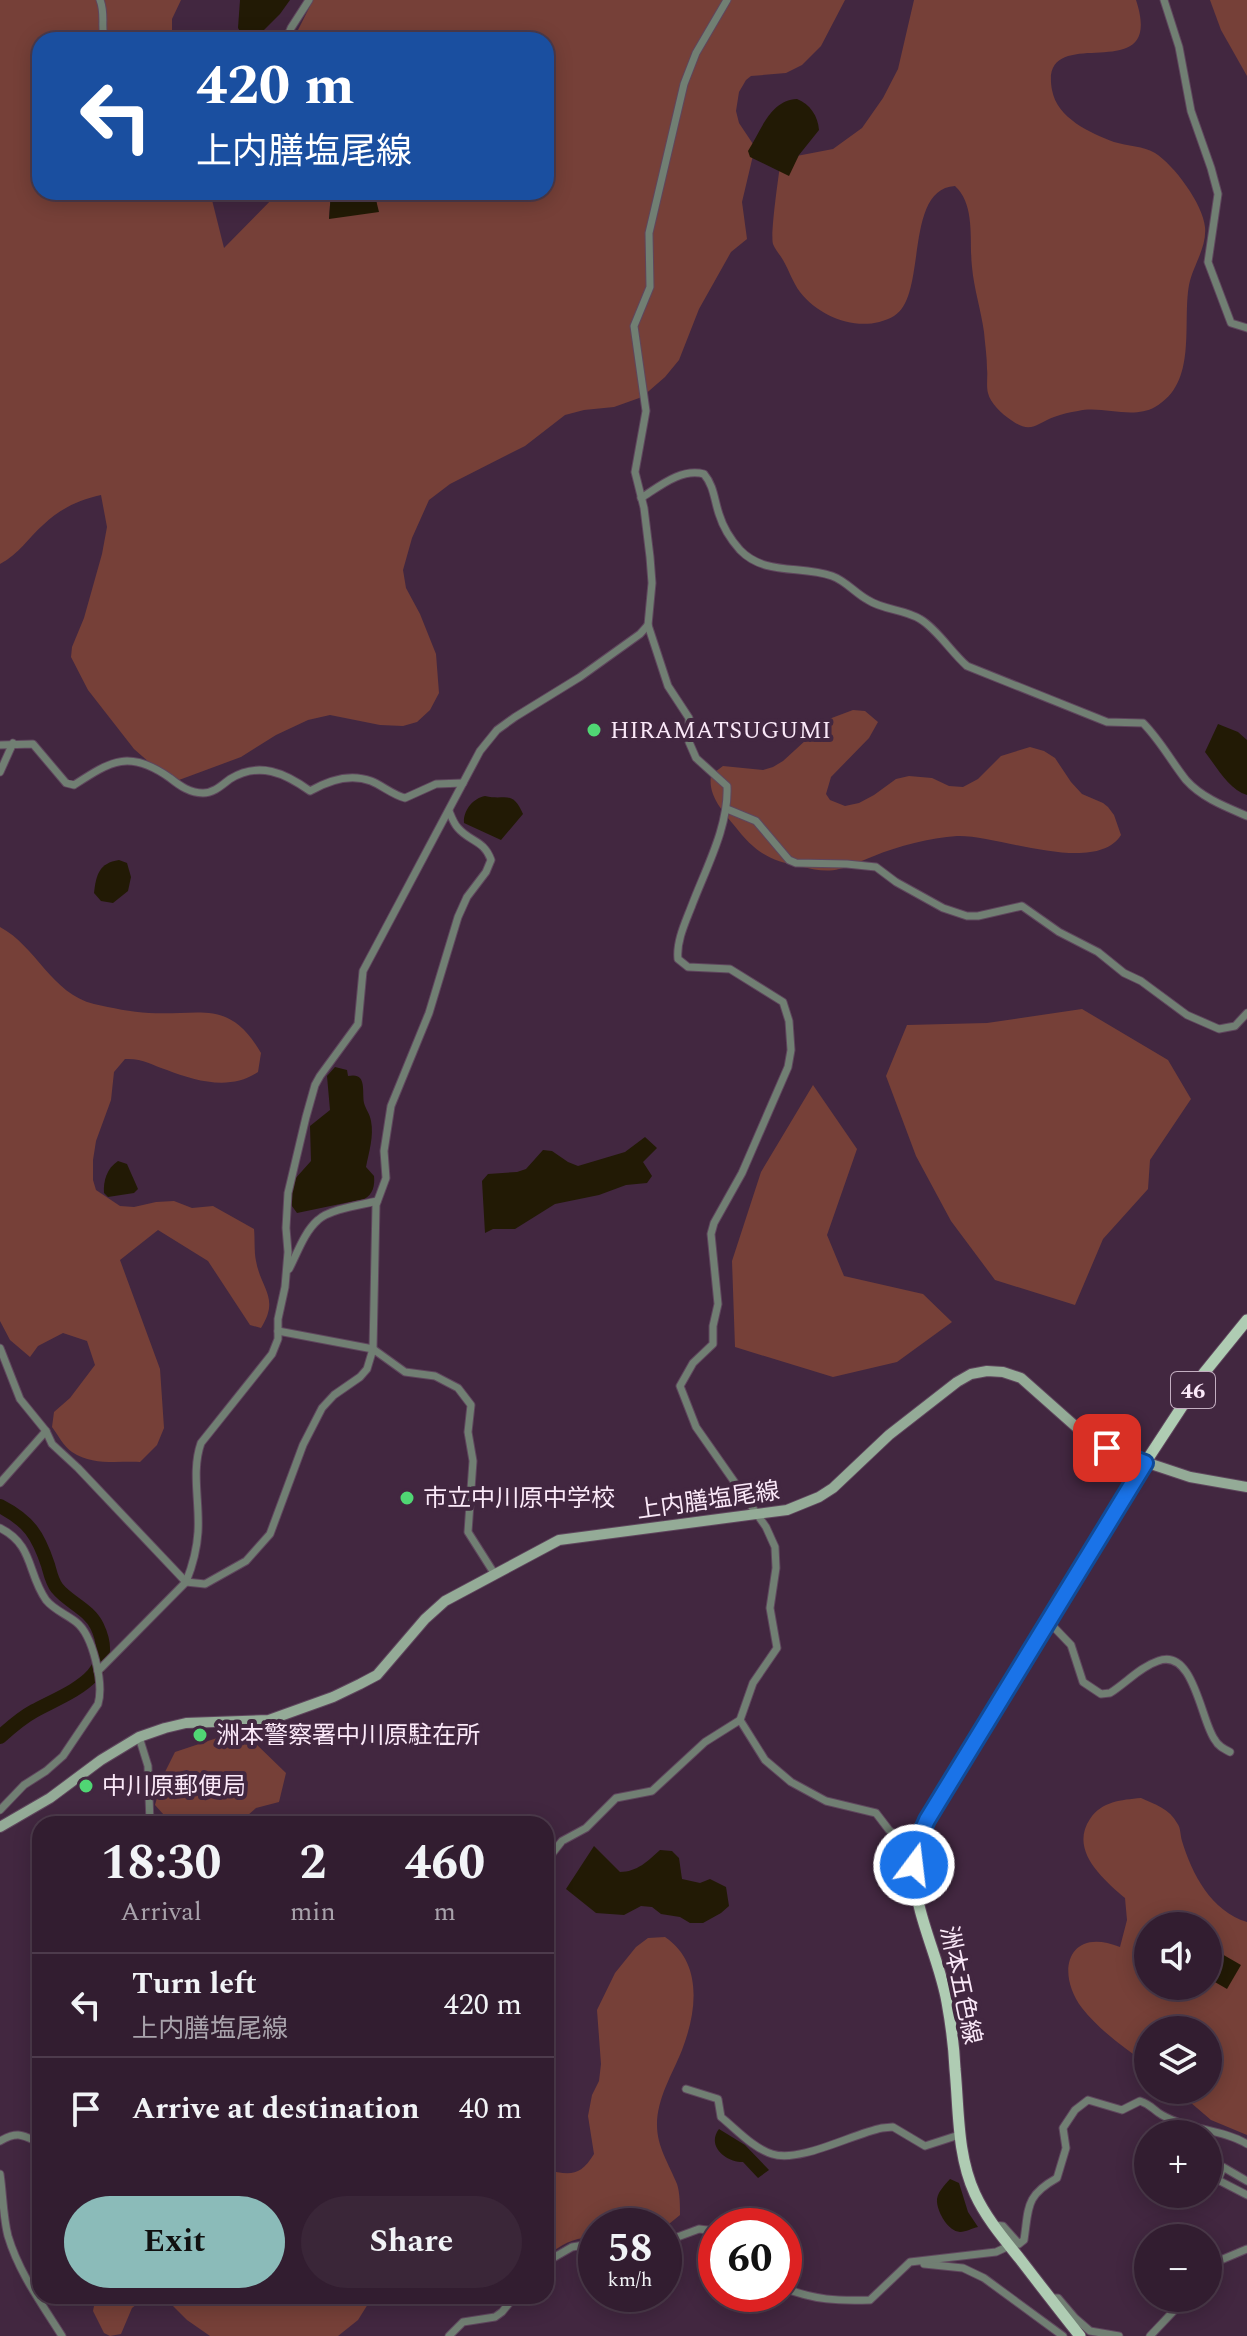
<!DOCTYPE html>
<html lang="en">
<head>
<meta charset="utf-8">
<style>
  body { margin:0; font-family:Spectral,"Noto Sans JP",serif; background:#3a2638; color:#f1f3f6; height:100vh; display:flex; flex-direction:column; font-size:30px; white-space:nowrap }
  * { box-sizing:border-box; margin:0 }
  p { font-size:26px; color:#a8a2ab }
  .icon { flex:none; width:44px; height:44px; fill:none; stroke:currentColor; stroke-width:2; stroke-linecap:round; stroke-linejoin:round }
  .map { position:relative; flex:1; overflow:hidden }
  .details { position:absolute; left:32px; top:1816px; width:522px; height:488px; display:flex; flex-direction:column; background:#321d30; border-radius:24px; box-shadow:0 4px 20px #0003,0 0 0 2px #4d3b4c }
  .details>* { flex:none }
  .guide { position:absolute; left:32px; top:32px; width:522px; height:168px; border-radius:24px; box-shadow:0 4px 20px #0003,0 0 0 2px #4d3b4c; background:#1a4fa0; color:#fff; overflow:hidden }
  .buttons { position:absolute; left:1134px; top:1912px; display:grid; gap:16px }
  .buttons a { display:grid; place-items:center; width:88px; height:88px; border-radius:50%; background:#321d30; box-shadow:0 4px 20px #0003,0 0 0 2px #4d3b4c; font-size:40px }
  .speed { position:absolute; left:578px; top:2208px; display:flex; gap:16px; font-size:40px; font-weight:700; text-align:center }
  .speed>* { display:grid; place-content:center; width:104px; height:104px; border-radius:50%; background:#321d30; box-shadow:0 4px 20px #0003,0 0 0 2px #4d3b4c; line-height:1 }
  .speed small { font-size:20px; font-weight:400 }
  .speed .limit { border:12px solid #d22; background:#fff; color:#111 }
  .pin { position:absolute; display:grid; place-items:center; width:68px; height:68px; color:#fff; margin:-34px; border-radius:16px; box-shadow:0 4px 12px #0006 }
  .me { position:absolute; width:88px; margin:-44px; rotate:15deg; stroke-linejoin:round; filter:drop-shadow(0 0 6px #0008) }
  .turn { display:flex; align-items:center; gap:28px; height:168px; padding:0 32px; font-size:36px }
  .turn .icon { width:104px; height:104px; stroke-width:2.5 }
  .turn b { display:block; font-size:56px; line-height:68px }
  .eta { display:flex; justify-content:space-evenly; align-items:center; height:136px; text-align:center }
  .eta b { font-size:48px; font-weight:700; line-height:56px }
  .action { display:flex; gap:16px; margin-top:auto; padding:16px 32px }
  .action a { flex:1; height:92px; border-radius:48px; background:#8bbbb9; color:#111; font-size:32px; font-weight:700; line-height:92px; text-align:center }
  .action a+a { background:#3a2638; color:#f1f3f6 }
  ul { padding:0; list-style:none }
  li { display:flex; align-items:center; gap:24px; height:104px; padding:0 32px; border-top:2px solid #4d3b4c }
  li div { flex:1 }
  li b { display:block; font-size:30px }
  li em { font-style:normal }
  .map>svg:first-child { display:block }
  .green { fill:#764038; fill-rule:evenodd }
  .water { fill:#221a05 }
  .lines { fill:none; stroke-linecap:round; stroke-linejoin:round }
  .river { stroke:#221a05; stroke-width:14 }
  .street-casing { stroke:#5f465d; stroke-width:9 }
  .secondary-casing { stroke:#5f465d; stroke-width:12 }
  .primary-casing { stroke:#5f465d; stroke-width:13 }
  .street { stroke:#717f73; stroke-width:7 }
  .secondary { stroke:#94ab97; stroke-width:10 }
  .primary { stroke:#afccb3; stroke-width:11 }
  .route-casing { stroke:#114b97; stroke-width:20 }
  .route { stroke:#1a73e8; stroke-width:14 }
  .poi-dot { fill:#50d674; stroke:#422740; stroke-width:3 }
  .labels { text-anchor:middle; stroke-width:8; stroke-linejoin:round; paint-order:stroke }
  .shield { fill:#422740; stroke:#c3aec1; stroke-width:2 }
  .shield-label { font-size:22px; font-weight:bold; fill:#fae8f8 }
  .poi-label { font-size:24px; fill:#fae8f8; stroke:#422740; text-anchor:start }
  .street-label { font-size:24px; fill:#fae8f8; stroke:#422740 }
</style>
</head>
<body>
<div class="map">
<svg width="1247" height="2336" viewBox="0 0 1247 2336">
  <rect width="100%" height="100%" fill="#422740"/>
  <g class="green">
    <path d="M 0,0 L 181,0 L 172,19 L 172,40 L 40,40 L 40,192 L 210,192 L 224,248 L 279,192 L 331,192 L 329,218 L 377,204 L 374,192 L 546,192 L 546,40 L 293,40 L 313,0 L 845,0 L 821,46 L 802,65 L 786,73 L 751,76 L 746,80 L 739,92 L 736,111 L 739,123 L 755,147 L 742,202 L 747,239 L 731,252 L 699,309 L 679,360 L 665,377 L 642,397 L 614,407 L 584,410 L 565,415 L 525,446 L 450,484 L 429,500 L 412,538 L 403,570 L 406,588 L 420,614 L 436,654 L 439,693 L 430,710 L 417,722 L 403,726 L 380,725 L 330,715 L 308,720 L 276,735 L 241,757 L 179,780 L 158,770 L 134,749 L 88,690 L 71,657 L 72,647 L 84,618 L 102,554 L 107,527 L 101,495 C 78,500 60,509 43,525 C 28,538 19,554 0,564 Z"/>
    <path d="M 914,0 L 1136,0 C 1167,94 1038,16 1052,90 C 1057,118 1090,133 1114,142 C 1127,146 1144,146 1155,153 C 1174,165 1203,204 1205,227 C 1207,248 1193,265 1189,285 C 1182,324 1198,383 1155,407 C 1132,420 1102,405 1078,411 C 1070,412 1062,414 1054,417 C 1037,423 1031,435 1011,420 C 1002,414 990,403 988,393 C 986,385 988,376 987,369 C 987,357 985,344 984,332 C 981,310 974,289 972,267 C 969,242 976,205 955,186 C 903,189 928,296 894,316 C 863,334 821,319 800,292 C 793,283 789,270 783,260 C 780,255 775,249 773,244 C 770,234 779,173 781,159 L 833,149 L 862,128 L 883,98 L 898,69 Z"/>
    <polygon points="1210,0 1247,0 1247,76 1221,30"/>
    <path d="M 853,710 L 865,711 L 878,722 L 869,738 L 831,777 L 826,794 L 830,800 L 845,806 L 859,803 L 874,795 L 896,779 L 909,776 L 932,778 L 949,786 L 963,787 L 978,779 L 1001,756 L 1030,747 L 1044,751 L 1055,758 L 1071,782 L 1082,794 L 1103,803 L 1108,807 L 1114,815 L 1121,835 C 1095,876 996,834 957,836 C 930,838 898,846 874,856 C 862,860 852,867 839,869 C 828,872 814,870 803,867 C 767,860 756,853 733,824 C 721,809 708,795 711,775 L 723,766 L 763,770 L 773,767 L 783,761 L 829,719 Z"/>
    <path d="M 0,927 C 36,946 52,994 94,1004 C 112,1008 131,1012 149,1013 C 201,1016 229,998 261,1053 L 258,1072 C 231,1091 195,1081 167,1070 C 152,1065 142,1058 125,1059 L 114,1072 L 111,1100 L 96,1141 L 93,1160 L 93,1180 L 96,1190 L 120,1206 L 134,1207 L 156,1202 L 174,1201 L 192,1208 L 213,1206 L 254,1229 C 255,1239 254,1251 256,1261 C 261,1289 280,1298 261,1328 L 250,1325 L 208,1261 L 158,1230 L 120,1260 L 160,1369 L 164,1428 L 157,1445 L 140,1462 C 117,1461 93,1466 72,1452 C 64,1447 58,1435 52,1427 L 54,1412 L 70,1398 L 95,1365 L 87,1341 L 63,1333 L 38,1346 L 30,1357 L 10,1340 L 0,1321 Z"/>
    <polygon points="1082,1009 1168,1060 1191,1099 1150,1160 1148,1189 1103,1239 1075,1305 995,1280 951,1221 916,1156 886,1076 907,1025 987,1023"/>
    <polygon points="813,1085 857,1149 827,1235 844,1276 923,1294 952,1322 897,1362 833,1377 735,1347 732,1261 761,1172"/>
    <polygon points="217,1738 252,1740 286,1773 279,1802 256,1808 238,1824 172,1824 155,1805 163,1776 175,1752"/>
    <path d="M 1141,1798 C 1154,1804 1170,1809 1177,1823 C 1181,1828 1180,1835 1182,1841 C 1192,1874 1211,1911 1247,1922 L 1247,2135 L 1211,2120 L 1176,2090 L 1208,2090 L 1208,2030 L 1148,2030 L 1148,2065 C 1125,2048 1100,2031 1082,2008 C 1055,1972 1068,1926 1120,1947 L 1127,1920 L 1125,1898 C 1103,1879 1069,1850 1090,1819 C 1102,1801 1121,1800 1141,1798 ZM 1148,1926 L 1208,1926 L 1208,1986 L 1148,1986 Z"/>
    <path d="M 665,1937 C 703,1963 697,2011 682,2050 C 672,2075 657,2098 657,2125 C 657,2147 669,2164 677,2184 C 680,2193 680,2205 680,2215 L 664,2228 L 596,2226 L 596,2238 C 575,2236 563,2244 546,2256 L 546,2170 C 570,2175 580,2177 594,2154 L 588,2116 L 592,2095 L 599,2081 L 601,2064 L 597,2010 L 615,1973 L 636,1947 L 648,1938 Z"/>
    <polygon points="96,2296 147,2296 132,2308 121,2334 110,2336 104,2333 93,2311"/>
    <polygon points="163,2296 373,2296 358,2320 338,2336 210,2336 187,2320"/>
  </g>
  <g class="water">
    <polygon points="240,0 290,0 280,14 256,38 243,36 238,28"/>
    <path d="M 797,99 C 810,104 818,116 819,130 L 799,155 L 789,176 L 750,157 L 748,151 C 761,131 770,100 797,99 Z"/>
    <polygon points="331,192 374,192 379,212 329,219"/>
    <path d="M 1218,724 L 1238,732 L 1247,740 L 1247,795 C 1229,790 1216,766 1205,752 Z"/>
    <path d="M 485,796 C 506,801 512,789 523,814 L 501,840 L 464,823 C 463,811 473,798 485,796 Z"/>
    <path d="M 119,860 L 127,863 L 131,877 L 128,891 L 113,903 L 101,901 L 94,893 C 96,875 99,863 119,860 Z"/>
    <path d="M 335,1067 L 347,1070 L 348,1076 C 367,1072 362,1089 364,1103 C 366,1110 370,1114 371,1121 C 374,1136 369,1152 366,1167 L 374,1176 C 375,1185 373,1195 364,1199 L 297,1213 L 289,1202 L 294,1180 L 311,1161 L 310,1126 L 330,1110 L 327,1076 Z"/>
    <polygon points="645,1137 657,1148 643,1162 652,1176 647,1183 626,1185 599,1195 555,1204 515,1229 493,1229 485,1233 482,1181 488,1174 517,1172 526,1169 543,1150 552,1151 568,1162 578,1166 625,1152"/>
    <path d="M 118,1161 L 127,1164 L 138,1189 L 134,1193 L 108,1197 L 104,1193 C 103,1181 107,1168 118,1161 Z"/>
    <path d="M 594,1846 L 620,1872 C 637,1872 648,1861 660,1850 L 672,1851 L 679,1858 L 682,1879 L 700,1883 L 710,1879 L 726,1887 L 729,1906 L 721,1913 L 703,1923 L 690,1923 L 680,1917 L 661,1914 L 652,1907 L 641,1906 L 624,1915 L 596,1913 L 566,1889 Z"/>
    <polygon points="1208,1946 1241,1965 1227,1989 1208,1978"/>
    <path d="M 719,2129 L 745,2145 L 769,2170 L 758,2178 L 743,2162 C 726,2162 706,2146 719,2129 Z"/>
    <path d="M 950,2179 L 959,2183 L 968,2212 L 978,2227 C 972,2228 966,2232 960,2232 C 948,2231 938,2213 937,2202 C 936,2193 945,2185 950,2179 Z"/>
  </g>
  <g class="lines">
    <path class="river" d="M 0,1506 C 29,1521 38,1535 48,1565 C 50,1572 52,1582 57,1588 C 68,1602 89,1609 97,1626 C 121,1676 69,1692 34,1711 C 21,1718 11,1727 0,1737"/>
    <defs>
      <g id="street">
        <path d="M 100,0 C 106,15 100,29 105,40"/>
        <polyline points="1164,0 1179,47 1191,111 1211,168 1218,194 1208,262 1231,323 1247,328"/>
        <polyline points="286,40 291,28 309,0"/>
        <path d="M 641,498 C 660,486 681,468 704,474 C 714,486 714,499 719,514 C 723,527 731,540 740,550 C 765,576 801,565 832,576 C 846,581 855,593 868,600 C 883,610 904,609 920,619 C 937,629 951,652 967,666 L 1107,722 L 1143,723 C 1160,740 1171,761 1186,780 C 1202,798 1226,807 1247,816"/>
        <path d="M 0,745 L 33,744 L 66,783 L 74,785 C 111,761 129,749 170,778 C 180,786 190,793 203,793 C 214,793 222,785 230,779 C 259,761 285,773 310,791 C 329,780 350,773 371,781 C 383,786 393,795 405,798 L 436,784 L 463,783"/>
        <polyline points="0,772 13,743"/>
        <polyline points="727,809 756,821 789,860 796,863 847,864 876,867 896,882 943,908 967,916 978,916 1022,906 1059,932 1098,952 1124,973 1141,981 1187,1015 1219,1029 1235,1026 1247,1013"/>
        <path d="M 289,1269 C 297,1254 304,1232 318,1220 C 330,1209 361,1205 377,1201"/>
        <polyline points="278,1331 373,1349 405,1372 435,1376 458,1388 471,1405 468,1432 473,1461 468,1532 494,1573"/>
        <path d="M 0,1348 L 20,1399 L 46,1431 L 52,1444 L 78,1468 L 186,1582 L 205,1584 L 246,1561 L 270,1534 L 303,1445 L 322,1408 L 334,1395 L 360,1377 L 367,1369 L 373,1349 L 376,1205 L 386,1178 L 384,1151 L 391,1106 L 429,1013 L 458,917 L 467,897 L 486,872 L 491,860 C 484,840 470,842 458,828 C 454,824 451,816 449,811"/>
        <polyline points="0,1483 46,1431"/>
        <path d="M 0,1528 C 34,1545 27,1573 46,1600 C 54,1610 66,1614 76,1622 C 93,1635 104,1684 98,1704 L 63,1756 L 46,1771 L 24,1785 L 0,1810"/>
        <path d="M 1048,1621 L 1071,1645 L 1083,1682 L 1101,1694 L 1110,1693 C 1126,1683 1140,1667 1158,1661 C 1194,1647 1201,1722 1215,1740 C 1218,1746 1224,1749 1230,1752"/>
        <path d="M 98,1671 L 186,1582 C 192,1567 197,1549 198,1532 C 200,1502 191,1471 201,1443 L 272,1354 L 278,1339 L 278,1319 L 285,1287 L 288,1252 L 286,1228 L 288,1193 L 306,1117 L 315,1085 L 320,1076 L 358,1024 L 363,971 L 480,751 L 497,730 L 515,717 L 580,677 L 640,634 L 648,625"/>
        <polyline points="740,1720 765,1760 791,1782 826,1801 876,1813 889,1830 916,1852"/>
        <polyline points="139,1737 148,1766 150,1824"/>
        <path d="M 546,1867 L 551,1855 L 562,1841 L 586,1828 L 616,1798 L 652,1791 L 705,1742 L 740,1720 L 753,1683 L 777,1648 L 770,1608 L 776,1568 L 775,1547 L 766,1527 L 696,1427 L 680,1386 L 693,1363 L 713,1344 L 713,1326 L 718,1304 L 711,1234 L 714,1223 L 742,1173 L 788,1067 L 791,1050 L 789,1021 L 783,1002 L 730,969 L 688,967 L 678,959 C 676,941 686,921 692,905 C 706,868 729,826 727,786 L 696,758 L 689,742 L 689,718 L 668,686 L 648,625 L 652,583 L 650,557 L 644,508 L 635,472 L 646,411 L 634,326 L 650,287 L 649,233 L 684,84 L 696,53 L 727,0"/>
        <path d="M 686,2089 L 718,2099 L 721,2117 C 737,2130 753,2148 772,2154 C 800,2163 852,2134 882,2128 L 893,2127 L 925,2146 L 959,2135"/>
        <path d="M 0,2141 C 18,2131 22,2135 40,2143"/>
        <path d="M 0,2174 C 3,2194 3,2217 8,2236 C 19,2273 42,2304 62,2336"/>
        <polyline points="1247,2181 1223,2167 1218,2180 1247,2195"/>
        <path d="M 994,2225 L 1003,2226 L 1019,2244 L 1024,2240 C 1029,2207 1025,2196 1057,2178 L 1066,2148 L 1063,2128 L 1075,2110 L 1088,2100 L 1122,2110 L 1140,2101 C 1152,2105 1153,2110 1162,2115 C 1188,2130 1222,2129 1247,2144"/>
        <polyline points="664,2242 699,2229 716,2231"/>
        <polyline points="546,2262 572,2247 596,2243"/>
        <polyline points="924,2264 963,2268 984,2278 1063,2336"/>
        <polyline points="1208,2271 1216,2262 1247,2249"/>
        <path d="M 784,2288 C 815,2300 837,2301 870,2300 L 910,2262 L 996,2252 L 1009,2246"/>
        <polyline points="1050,2298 1058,2298 1075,2318 1090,2331 1119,2336"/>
        <polyline points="449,2336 463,2322 495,2317 502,2312 515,2296"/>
        <polyline points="1150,2336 1186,2298"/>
      </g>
      <polyline id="secondary" points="0,1827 50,1798 101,1760 139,1737 165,1728 186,1723 269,1720 333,1697 360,1684 377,1675 425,1619 445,1601 559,1540 787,1510 819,1497 833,1488 889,1435 957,1382 971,1374 987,1371 1003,1372 1021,1378 1083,1433 1115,1452 1190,1477 1247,1487"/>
      <path id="primary" d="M 1080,2336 C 1060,2311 1040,2285 1020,2259 C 1004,2239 986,2218 975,2194 C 957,2155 959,2111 955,2069 C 954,2047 951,2024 947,2002 C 939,1957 914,1913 914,1867 C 915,1844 925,1824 936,1805 L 1145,1463 L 1204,1373 L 1247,1320"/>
    </defs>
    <use href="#street" class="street-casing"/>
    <use href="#secondary" class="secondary-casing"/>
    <use href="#primary" class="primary-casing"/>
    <use href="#street" class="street"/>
    <use href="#secondary" class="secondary"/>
    <use href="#primary" class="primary"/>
  </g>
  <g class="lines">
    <defs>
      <polyline id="route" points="914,1865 920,1836 927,1820 1145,1463 1107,1448"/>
    </defs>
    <use href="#route" class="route-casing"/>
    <use href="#route" class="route"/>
  </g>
  <g class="poi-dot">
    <circle cx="594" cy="730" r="8"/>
    <circle cx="407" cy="1498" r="8"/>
    <circle cx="200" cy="1735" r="8"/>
    <circle cx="86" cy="1786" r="8"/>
  </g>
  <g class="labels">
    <rect class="shield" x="1171" y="1372" width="44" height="36" rx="6"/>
    <g class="shield-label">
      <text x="1193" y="1398">46</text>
    </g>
    <g class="poi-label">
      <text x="610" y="738">HIRAMATSUGUMI</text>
      <text x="423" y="1506">市立中川原中学校</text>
      <text x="216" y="1743">洲本警察署中川原駐在所</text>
      <text x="102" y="1794">中川原郵便局</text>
    </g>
    <g class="street-label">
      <text transform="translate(708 1500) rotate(-8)" y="8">上内膳塩尾線</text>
      <text transform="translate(961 1985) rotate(78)" y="8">洲本五色線</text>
    </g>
  </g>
</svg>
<div class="buttons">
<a><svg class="icon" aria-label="sound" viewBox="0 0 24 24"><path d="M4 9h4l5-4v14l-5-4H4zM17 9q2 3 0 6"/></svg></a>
<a><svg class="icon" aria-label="layers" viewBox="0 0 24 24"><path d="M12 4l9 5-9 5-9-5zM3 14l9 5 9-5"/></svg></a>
<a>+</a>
<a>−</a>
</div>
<div class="speed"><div>58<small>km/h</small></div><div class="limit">60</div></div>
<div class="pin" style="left:1107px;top:1448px;background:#d93025"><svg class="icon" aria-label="arrive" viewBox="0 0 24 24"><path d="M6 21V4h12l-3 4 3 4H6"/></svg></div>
<svg class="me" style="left:914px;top:1865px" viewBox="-20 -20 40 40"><circle r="17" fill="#1a73e8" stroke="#fff" stroke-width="3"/><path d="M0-11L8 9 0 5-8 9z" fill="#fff"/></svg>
<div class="guide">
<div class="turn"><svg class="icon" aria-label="left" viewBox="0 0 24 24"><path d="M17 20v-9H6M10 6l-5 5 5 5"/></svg><div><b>420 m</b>上内膳塩尾線</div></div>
</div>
<section class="details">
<div class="eta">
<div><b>18:30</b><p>Arrival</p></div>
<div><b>2</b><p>min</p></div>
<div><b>460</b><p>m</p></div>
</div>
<ul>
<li><svg class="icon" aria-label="left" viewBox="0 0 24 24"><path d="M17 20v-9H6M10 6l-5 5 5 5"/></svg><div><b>Turn left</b><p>上内膳塩尾線</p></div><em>420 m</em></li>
<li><svg class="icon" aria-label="arrive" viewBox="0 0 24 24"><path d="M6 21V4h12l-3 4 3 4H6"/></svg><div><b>Arrive at destination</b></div><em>40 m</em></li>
</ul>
<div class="action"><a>Exit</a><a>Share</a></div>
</section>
</div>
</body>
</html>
